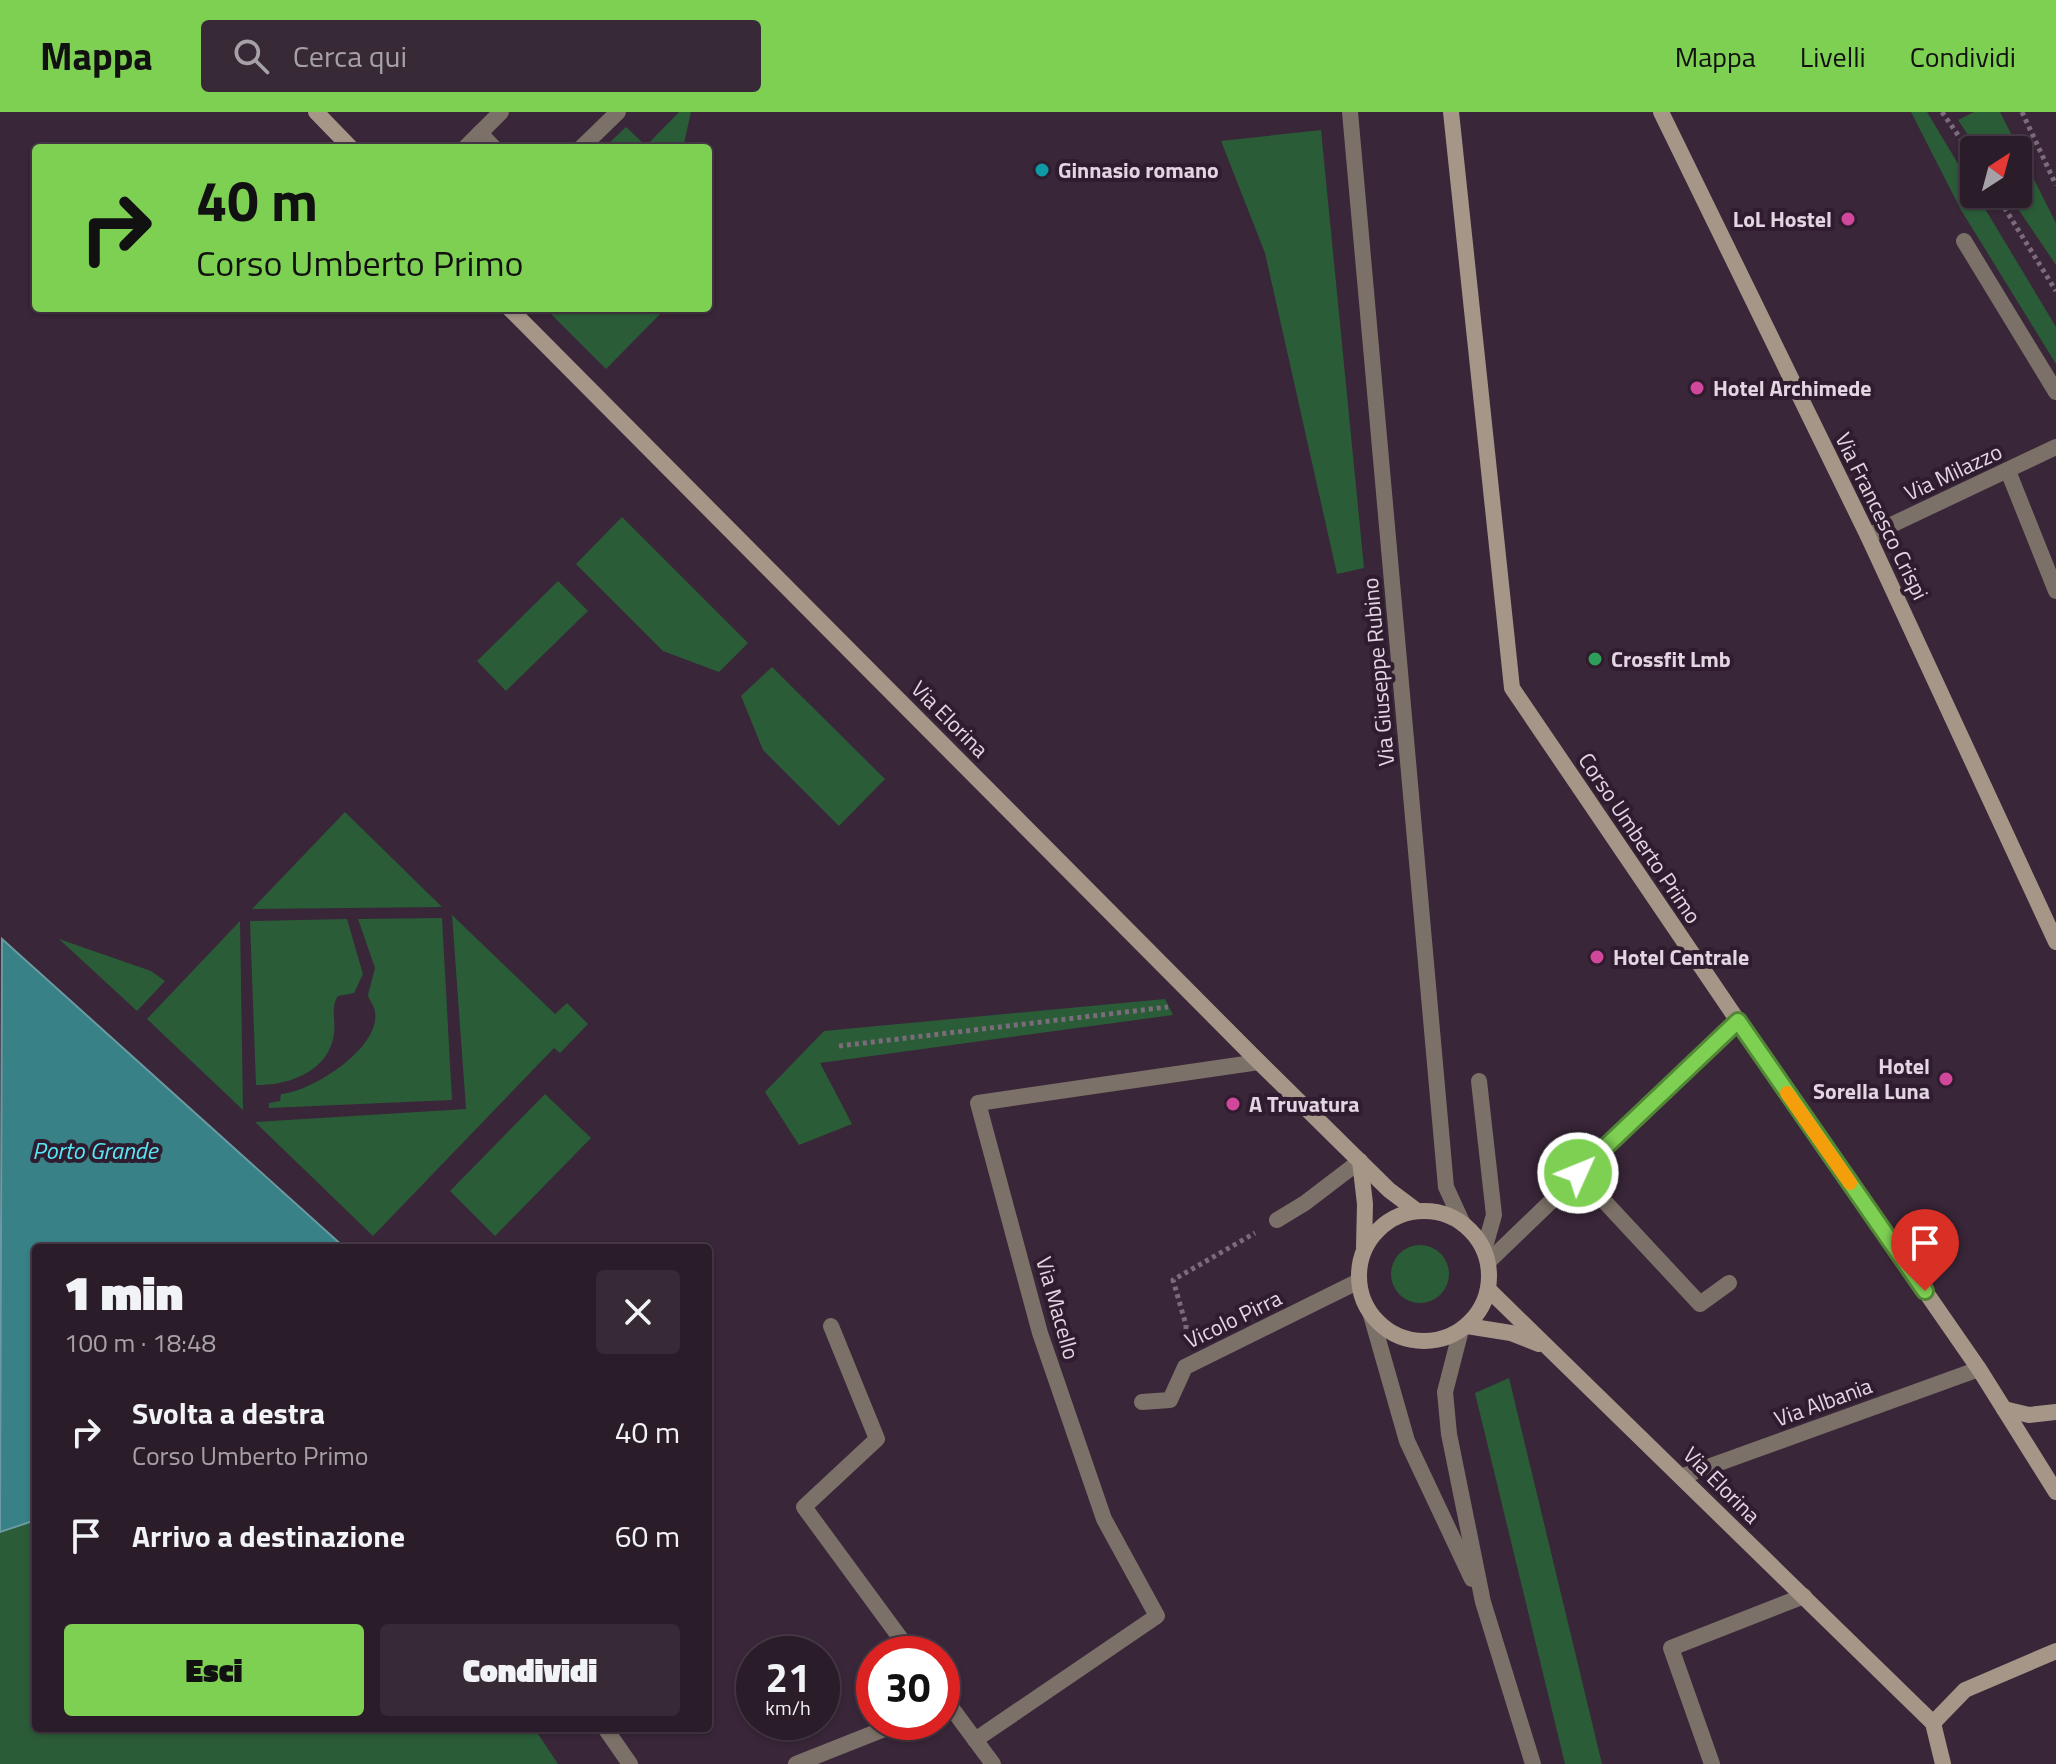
<!DOCTYPE html>
<html lang="it">
<head>
<meta charset="utf-8">
<style>
  body { margin:0; font-family:"Titillium Web",sans-serif; background:#372936; color:#f1f3f6; height:100vh; display:flex; flex-direction:column; font-size:30px; white-space:nowrap }
  * { box-sizing:border-box; margin:0 }
  p { font-size:26px; color:#a6a1a8 }
  .icon { flex:none; width:44px; height:44px; fill:none; stroke:currentColor; stroke-width:2; stroke-linecap:round; stroke-linejoin:round }
  .map { position:relative; flex:1; overflow:hidden }
  .sheet { position:absolute; left:32px; top:1132px; width:680px; height:488px; display:flex; flex-direction:column; background:#2b1c2a; border-radius:8px; box-shadow:0 2px 6px #0004,0 0 0 2px #473a47 }
  .sheet>* { flex:none }
  .top-card { position:absolute; left:32px; top:32px; width:680px; height:168px; border-radius:8px; box-shadow:0 2px 6px #0004,0 0 0 2px #473a47; background:#7ed053; color:#111; overflow:hidden }
  .needle { width:52px; rotate:36deg }
  .fabs { position:absolute; left:1960px; top:24px; display:grid; gap:16px }
  .fabs a { display:grid; place-items:center; width:72px; height:72px; border-radius:8px; background:#2b1c2a; box-shadow:0 2px 6px #0004,0 0 0 2px #473a47; font-size:40px }
  .speed { position:absolute; left:736px; top:1524px; display:flex; gap:16px; font-size:40px; font-weight:700; text-align:center }
  .speed>* { display:grid; place-content:center; width:104px; height:104px; border-radius:50%; background:#2b1c2a; box-shadow:0 2px 6px #0004,0 0 0 2px #473a47; line-height:1 }
  .speed small { font-size:20px; font-weight:400 }
  .speed .limit { border:12px solid #d22; background:#fff; color:#111 }
  .pin { position:absolute; display:grid; place-items:center; width:68px; height:68px; color:#fff; margin:-82px -34px; border-radius:50% 50% 50% 0; rotate:-45deg; box-shadow:0 0 8px #0007 }
  .pin .icon { rotate:45deg }
  .me { position:absolute; width:88px; margin:-44px; rotate:46deg; stroke-linejoin:round; filter:drop-shadow(0 0 6px #0008) }
  .turn { display:flex; align-items:center; gap:28px; height:168px; padding:0 32px; font-size:36px }
  .turn .icon { width:104px; height:104px; stroke-width:2.5 }
  .turn b { display:block; font-size:56px; line-height:68px }
  .round { display:grid; place-items:center; flex:none; width:84px; height:84px; border-radius:8px; background:#372936 }
  .head { display:flex; align-items:center; justify-content:space-between; height:136px; padding:0 32px }
  h1 { font-size:48px; font-weight:800; line-height:60px }
  .primary-button { display:flex; gap:16px; margin-top:auto; padding:16px 32px }
  .primary-button a { flex:1; height:92px; border-radius:8px; background:#7ed053; color:#111; font-size:32px; font-weight:800; line-height:92px; text-align:center }
  .primary-button a+a { background:#372936; color:#f1f3f6 }
  ul { padding:0; list-style:none }
  li { display:flex; align-items:center; gap:24px; height:104px; padding:0 32px }
  li div { flex:1 }
  li b { display:block; font-size:30px }
  li em { font-style:normal }
  header { display:flex; align-items:center; gap:48px; box-sizing:border-box; height:112px; padding:0 40px; background:#7ed053; color:#111 }
  header strong { font-size:38px }
  nav { display:flex; gap:44px; margin-inline-start:auto; font-size:28px }
  .search { width:560px; height:72px; background:#372936; display:flex; align-items:center; gap:20px; box-sizing:border-box; padding:0 28px; border-radius:8px; color:#a6a1a8; font-size:30px }
  .map>svg:first-child { display:block }
  .green { fill:#2a5c38 }
  .water { fill:#378187; stroke:#6b9aa2; stroke-width:2 }
  .lines { fill:none; stroke-linecap:round; stroke-linejoin:round }
  .path { stroke:#7c6b7b; stroke-width:5; stroke-dasharray:4 4; stroke-linecap:butt }
  .service { stroke:#7b7168; stroke-width:16 }
  .pedestrian { stroke:#7b7168; stroke-width:16 }
  .minor { stroke:#7b7168; stroke-width:16 }
  .secondary { stroke:#a69688; stroke-width:16 }
  .route-casing { stroke:#528736; stroke-width:20 }
  .route { stroke:#7ed053; stroke-width:14 }
  .slow { stroke:#f59e0b; stroke-width:14 }
  .culture-dot { fill:#0f9aa8; stroke:#2f1c2e; stroke-width:3 }
  .hotel-dot { fill:#d1479c; stroke:#2f1c2e; stroke-width:3 }
  .leisure-dot { fill:#2e9e5b; stroke:#2f1c2e; stroke-width:3 }
  .labels { text-anchor:middle; stroke-width:8; stroke-linejoin:round; paint-order:stroke }
  .poi-label { font-size:22px; font-weight:bold; fill:#e3d6e2; stroke:#2f1c2e; text-anchor:start }
  .street-label { font-size:22px; fill:#e3d6e2; stroke:#2f1c2e }
  .water-label { font-size:24px; font-style:italic; fill:#58e7f2; stroke:#2f1c2e }
</style>
</head>
<body>
<header>
<strong>Mappa</strong>
<div class="search"><svg class="icon" aria-label="search" viewBox="0 0 24 24"><circle cx="10" cy="10" r="6"/><path d="M15 15l6 6"/></svg>Cerca qui</div>
<nav><a>Mappa</a><a>Livelli</a><a>Condividi</a></nav>
</header>
<div class="map">
<svg width="2056" height="1652" viewBox="0 0 2056 1652">
  <rect width="100%" height="100%" fill="#392638"/>
  <g class="green">
    <polygon points="679,0 691,0 683,36 604,36 626,15 646,34"/>
    <polygon points="1911,0 1927,0 2056,215 2056,252 1961,98"/>
    <polygon points="1974,0 2000,0 2056,111 2056,153 2008,82 2018,82 2018,38 1978,38 1958,8"/>
    <polygon points="1321,18 1364,456 1337,462 1265,141 1221,29"/>
    <polygon points="545,196 666,196 606,257"/>
    <polygon points="622,405 748,531 719,560 663,539 576,452"/>
    <polygon points="558,469 588,499 506,579 477,549"/>
    <polygon points="772,555 885,667 839,714 763,638 741,584"/>
    <polygon points="345,700 442,795 252,797"/>
    <polygon points="452,803 555,902 567,891 588,912 560,941 554,936 373,1124 255,1010 466,997"/>
    <path d="M 442,806 L 452,988 L 269,996 L 269,991 L 280,989 L 281,982 C 311,980 381,936 375,900 C 375,895 369,888 368,883 L 375,856 L 358,807 Z"/>
    <path d="M 347,807 L 363,862 L 354,881 L 338,884 C 330,896 336,907 334,921 C 330,959 288,974 256,973 L 250,809 Z"/>
    <polygon points="240,809 243,998 147,907"/>
    <polygon points="59,827 151,859 165,869 137,899"/>
    <polygon points="1165,887 1173,903 820,951 852,1012 799,1033 765,980 824,919"/>
    <polygon points="545,982 591,1026 495,1124 450,1079"/>
    <circle cx="1420" cy="1162" r="29"/>
    <polygon points="1509,1266 1602,1652 1565,1652 1475,1281"/>
    <polygon points="36,1408 36,1616 534,1616 558,1652 0,1652 0,1420"/>
  </g>
  <polygon class="water" points="2,827 345,1136 36,1136 36,1408 0,1420"/>
  <g class="lines">
    <g class="path">
      <polyline points="1942,0 1974,46"/>
      <polyline points="2022,0 2056,73"/>
      <polyline points="1996,82 2056,179"/>
      <polyline points="839,934 1168,895"/>
      <polyline points="1186,1225 1186,1213 1173,1168 1255,1121"/>
    </g>
    <g class="service">
      <polyline points="465,36 480,21"/>
      <polyline points="494,36 480,21 501,0"/>
      <polyline points="581,36 618,0"/>
    </g>
    <g class="pedestrian">
      <polyline points="1277,1108 1305,1091 1360,1049"/>
      <polyline points="1142,1290 1170,1288 1185,1255 1359,1169"/>
      <polyline points="1712,1652 1671,1536 1804,1484"/>
    </g>
    <g class="minor">
      <polyline points="1350,0 1446,1075 1463,1112"/>
      <polyline points="1964,129 2056,280"/>
      <polyline points="2008,359 2056,479"/>
      <polyline points="1868,424 2056,335"/>
      <polyline points="1479,969 1494,1103 1484,1138"/>
      <polyline points="1578,1061 1700,1192 1729,1171"/>
      <polyline points="1488,1150 1738,909"/>
      <polyline points="1371,1203 1407,1329 1472,1467"/>
      <polyline points="831,1214 877,1327 804,1395 912,1542"/>
      <polyline points="1461,1218 1445,1280 1449,1322 1483,1490 1533,1652"/>
      <polyline points="1683,1364 1979,1257"/>
      <polyline points="942,1583 993,1652"/>
      <polyline points="605,1616 630,1652"/>
      <polyline points="975,1628 1157,1504 1104,1407 1040,1221 978,991 1259,950"/>
      <polyline points="796,1652 902,1610"/>
    </g>
    <g class="secondary">
      <polyline points="316,0 351,36"/>
      <polyline points="1451,0 1512,576 1738,909 1979,1257 2056,1380"/>
      <polyline points="1661,0 1868,424 2056,830"/>
      <polyline points="509,196 1259,950 1389,1078 1417,1099"/>
      <polyline points="1360,1049 1365,1092 1364,1135"/>
      <circle cx="1424" cy="1164" r="65"/>
      <polyline points="1488,1177 1933,1611 1943,1652"/>
      <polyline points="1467,1214 1511,1221 1539,1232"/>
      <polyline points="2004,1297 2029,1303 2056,1300"/>
      <polyline points="1933,1611 1965,1578 2056,1539"/>
    </g>
  </g>
  <g class="lines">
    <defs>
      <polyline id="route" points="1578,1061 1738,909 1925,1179"/>
    </defs>
    <use href="#route" class="route-casing"/>
    <use href="#route" class="route"/>
    <polyline class="slow" points="1787,981 1850,1071"/>
  </g>
  <circle class="culture-dot" cx="1042" cy="58" r="8"/>
  <g class="hotel-dot">
    <circle cx="1848" cy="107" r="8"/>
    <circle cx="1697" cy="276" r="8"/>
    <circle cx="1597" cy="845" r="8"/>
    <circle cx="1946" cy="967" r="8"/>
    <circle cx="1233" cy="992" r="8"/>
  </g>
  <circle class="leisure-dot" cx="1595" cy="547" r="8"/>
  <g class="labels">
    <g class="poi-label">
      <text x="1058" y="66">Ginnasio romano</text>
      <text x="1832" y="115" text-anchor="end">LoL Hostel</text>
      <text x="1713" y="284">Hotel Archimede</text>
      <text x="1611" y="555">Crossfit Lmb</text>
      <text x="1613" y="853">Hotel Centrale</text>
      <text x="1930" y="962" text-anchor="end">Hotel<tspan x="1930" dy="25">Sorella Luna</tspan></text>
      <text x="1249" y="1000">A Truvatura</text>
    </g>
    <g class="street-label">
      <text transform="translate(1953 360) rotate(-25)" y="8">Via Milazzo</text>
      <text transform="translate(1882 404) rotate(64)" y="8">Via Francesco Crispi</text>
      <text transform="translate(1378 560) rotate(-95)" y="8">Via Giuseppe Rubino</text>
      <text transform="translate(950 607) rotate(45)" y="8">Via Elorina</text>
      <text transform="translate(1640 726) rotate(56)" y="8">Corso Umberto Primo</text>
      <text transform="translate(1058 1196) rotate(74)" y="8">Via Macello</text>
      <text transform="translate(1233 1207) rotate(-26)" y="8">Vicolo Pirra</text>
      <text transform="translate(1823 1290) rotate(-20)" y="8">Via Albania</text>
      <text transform="translate(1722 1373) rotate(45)" y="8">Via Elorina</text>
    </g>
    <g class="water-label">
      <text x="95" y="1047">Porto Grande</text>
    </g>
  </g>
</svg>
<div class="fabs">
<a><svg class="needle" viewBox="-14 -14 28 28"><path d="M0-13l5 13h-10z" fill="#e53935"/><path d="M0 13l5-13h-10z" fill="#a6a1a8"/></svg></a>
</div>
<div class="speed"><div>21<small>km/h</small></div><div class="limit">30</div></div>
<div class="pin" style="left:1925px;top:1179px;background:#d93025"><svg class="icon" aria-label="arrive" viewBox="0 0 24 24"><path d="M6 21V4h12l-3 4 3 4H6"/></svg></div>
<svg class="me" style="left:1578px;top:1061px" viewBox="-20 -20 40 40"><circle r="17" fill="#7ed053" stroke="#fff" stroke-width="3"/><path d="M0-11L8 9 0 5-8 9z" fill="#fff"/></svg>
<div class="top-card">
<div class="turn"><svg class="icon" aria-label="right" viewBox="0 0 24 24"><path d="M7 20v-9h11M14 6l5 5-5 5"/></svg><div><b>40 m</b>Corso Umberto Primo</div></div>
</div>
<section class="sheet">
<div class="head"><div><h1>1 min</h1><p>100 m · 18:48</p></div><a class="round"><svg class="icon" aria-label="close" viewBox="0 0 24 24"><path d="M6 6l12 12M18 6L6 18"/></svg></a></div>
<ul>
<li><svg class="icon" aria-label="right" viewBox="0 0 24 24"><path d="M7 20v-9h11M14 6l5 5-5 5"/></svg><div><b>Svolta a destra</b><p>Corso Umberto Primo</p></div><em>40 m</em></li>
<li><svg class="icon" aria-label="arrive" viewBox="0 0 24 24"><path d="M6 21V4h12l-3 4 3 4H6"/></svg><div><b>Arrivo a destinazione</b></div><em>60 m</em></li>
</ul>
<div class="primary-button"><a>Esci</a><a>Condividi</a></div>
</section>
</div>
</body>
</html>
